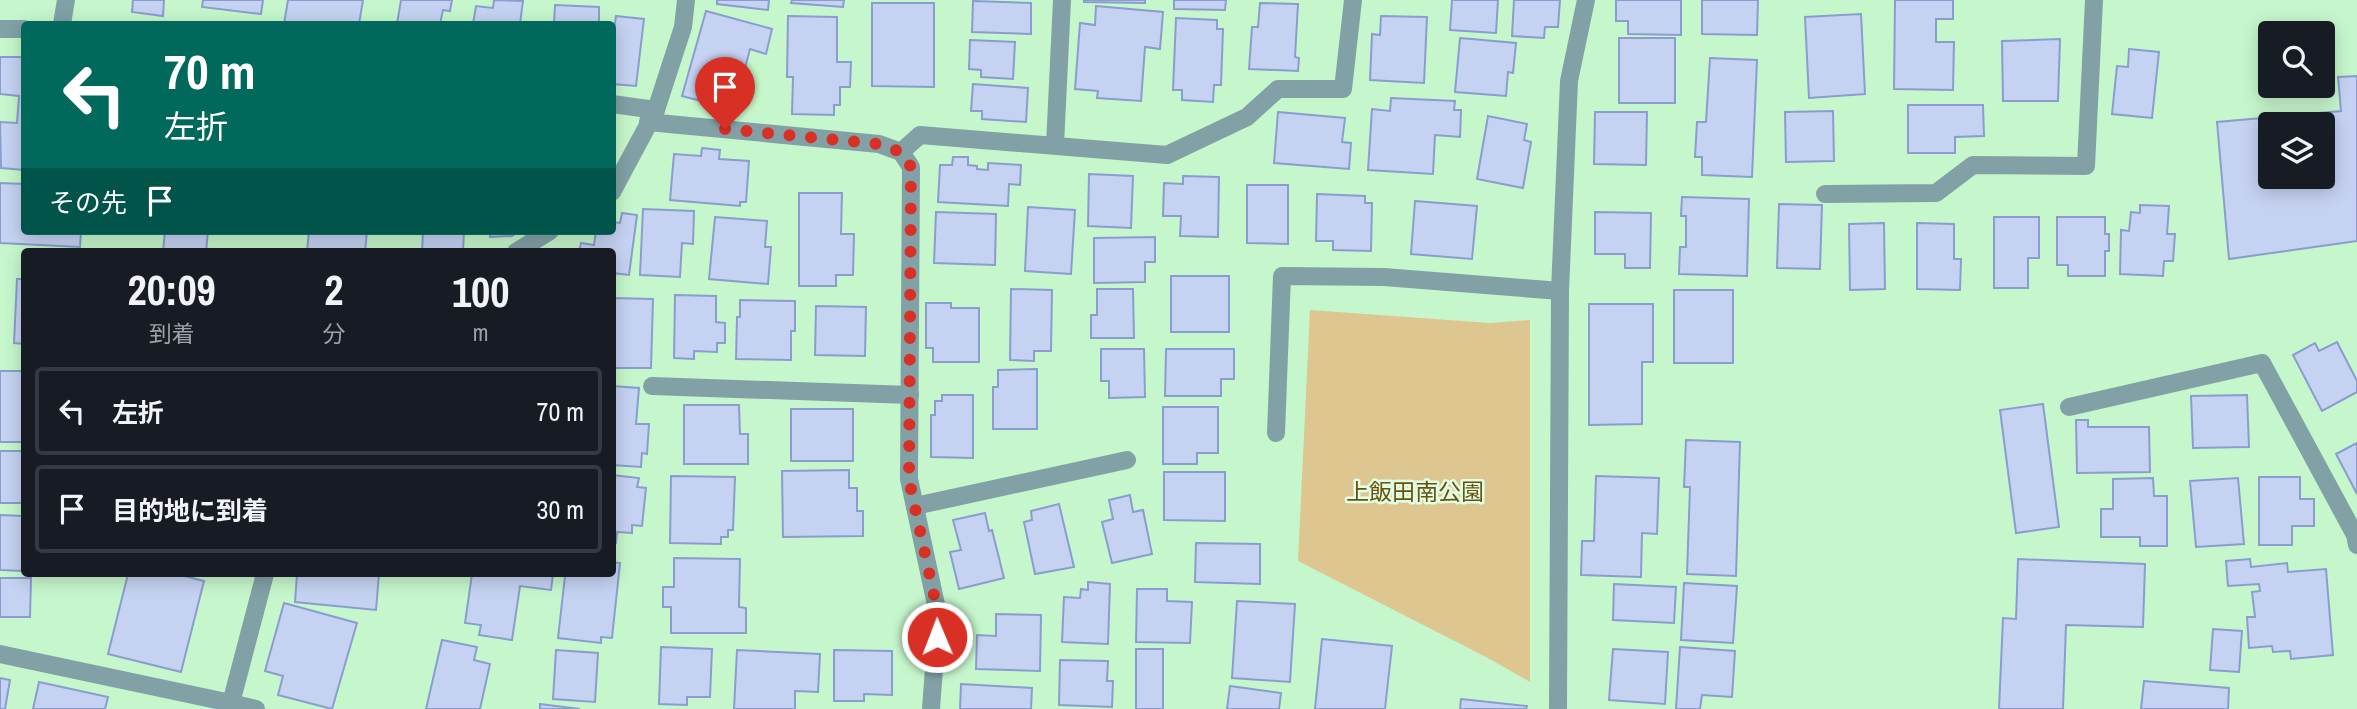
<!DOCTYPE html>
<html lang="ja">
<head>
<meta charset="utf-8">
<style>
  body { margin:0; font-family:"Archivo Narrow","Noto Sans JP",sans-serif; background:#242831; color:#f1f3f6; height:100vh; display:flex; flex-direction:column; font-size:26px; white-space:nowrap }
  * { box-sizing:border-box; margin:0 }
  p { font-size:23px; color:#9ea1a6 }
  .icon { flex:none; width:38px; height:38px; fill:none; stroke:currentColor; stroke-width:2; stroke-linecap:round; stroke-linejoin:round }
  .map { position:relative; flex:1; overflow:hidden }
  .side { position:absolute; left:21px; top:248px; width:595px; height:329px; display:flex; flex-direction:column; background:#171b24; border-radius:7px; box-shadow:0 4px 18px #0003 }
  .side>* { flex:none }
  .guide { position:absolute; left:21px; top:21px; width:595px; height:214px; border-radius:7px; box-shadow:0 4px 18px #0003; background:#00695c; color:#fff; overflow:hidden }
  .fabs { position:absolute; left:2258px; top:21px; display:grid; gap:14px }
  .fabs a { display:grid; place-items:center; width:77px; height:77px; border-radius:7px; background:#171b24; box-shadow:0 4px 18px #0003; font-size:35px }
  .pin { position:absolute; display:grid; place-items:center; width:60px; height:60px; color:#fff; margin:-72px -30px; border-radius:50% 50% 50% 0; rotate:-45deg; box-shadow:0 0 7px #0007 }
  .pin .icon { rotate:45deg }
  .me { position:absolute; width:77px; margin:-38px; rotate:359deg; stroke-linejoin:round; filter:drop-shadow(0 0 5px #0008) }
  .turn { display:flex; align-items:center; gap:24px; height:147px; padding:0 28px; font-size:32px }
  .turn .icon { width:91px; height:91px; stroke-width:2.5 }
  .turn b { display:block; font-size:49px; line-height:60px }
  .then { display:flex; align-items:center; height:66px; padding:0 28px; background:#0003; gap:14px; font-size:26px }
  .eta { display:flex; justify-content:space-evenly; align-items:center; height:119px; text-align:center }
  .eta b { font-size:42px; font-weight:700; line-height:49px }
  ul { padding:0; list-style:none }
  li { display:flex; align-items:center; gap:21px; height:88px; margin:0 14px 10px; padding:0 14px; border:4px solid #363941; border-radius:7px }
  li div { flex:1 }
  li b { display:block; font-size:26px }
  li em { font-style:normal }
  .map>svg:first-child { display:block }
  .green { fill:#ddc68f }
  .building { fill:#c5d2f1; stroke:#8a9dcf; stroke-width:2; fill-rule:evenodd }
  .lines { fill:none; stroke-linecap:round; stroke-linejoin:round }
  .lane { stroke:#82a1a6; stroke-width:18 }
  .street { stroke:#82a1a6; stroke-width:18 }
  .route { stroke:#d93025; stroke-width:12; stroke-dasharray:0 21.6 }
  .labels { text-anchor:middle; stroke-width:5; stroke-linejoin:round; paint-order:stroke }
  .park-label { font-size:23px; fill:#6a520e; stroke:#e1ffe4 }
</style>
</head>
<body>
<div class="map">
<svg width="2357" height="709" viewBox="0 0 2357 709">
  <rect width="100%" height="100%" fill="#c6f7cc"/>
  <polygon class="green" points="1310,310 1490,323 1530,320 1530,682 1488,658 1298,561"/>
  <g class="building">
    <polygon points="133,0 164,0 163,16 132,12"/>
    <polygon points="203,0 263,0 261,14 202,7"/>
    <polygon points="288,0 363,0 359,24 284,24"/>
    <polygon points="401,0 452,0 450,11 443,10 440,24 397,24"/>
    <polygon points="494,0 523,1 520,24 473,24 476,6 493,8"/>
    <polygon points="717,0 769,0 768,10 717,4"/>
    <polygon points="792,0 844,0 843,7 791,3"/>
    <polygon points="1084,0 1145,0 1145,3 1084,2"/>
    <polygon points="1174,0 1226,0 1225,10 1174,9"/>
    <polygon points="1452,0 1498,0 1496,33 1450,30"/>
    <polygon points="1514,0 1560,0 1558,27 1545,27 1544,38 1512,36"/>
    <polygon points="1616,0 1681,0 1681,35 1628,34 1628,21 1616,21"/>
    <polygon points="1702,0 1758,0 1757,35 1702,34"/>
    <polygon points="1895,0 1953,0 1953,19 1936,19 1936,42 1954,42 1953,90 1894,89"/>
    <polygon points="973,1 1031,3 1031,34 972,32"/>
    <polygon points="872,3 934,3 934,87 872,86"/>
    <polygon points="1260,3 1298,4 1295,57 1299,58 1298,71 1249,69 1252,27 1258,27"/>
    <polygon points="555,5 599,7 599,24 554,24"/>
    <polygon points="1096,6 1163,12 1160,49 1145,47 1141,101 1097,98 1098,91 1075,89 1080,23 1095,25"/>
    <polygon points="706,11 772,29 766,54 750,49 737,98 719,92 716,105 682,96"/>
    <polygon points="1861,14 1865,94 1809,98 1805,17"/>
    <polygon points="616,16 644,19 636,86 612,84 612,43"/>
    <polygon points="788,16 837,17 837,62 851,62 850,87 840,87 840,105 834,105 834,115 792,114 793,77 787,77"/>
    <polygon points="1381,16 1427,17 1424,83 1370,80 1372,34 1380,35"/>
    <polygon points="1176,18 1217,20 1217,29 1223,29 1221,85 1214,85 1213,102 1182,100 1182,90 1173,90"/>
    <polygon points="1460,38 1516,43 1513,73 1508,72 1506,96 1455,92"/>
    <rect x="1619" y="38" width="56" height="65"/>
    <polygon points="2060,39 2058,101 2003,101 2002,41"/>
    <polygon points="970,40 1015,42 1013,79 981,77 981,70 969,69"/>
    <polygon points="2129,49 2159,52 2152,118 2112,114 2117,66 2128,67"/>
    <polygon points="23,52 24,52 24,170 1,168 0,122 17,123 19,96 0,94 0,57 23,57"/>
    <polygon points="1710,58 1757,60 1752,177 1702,175 1702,157 1695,157 1697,122 1706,122"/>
    <path d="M 2357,76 L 2357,241 L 2229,259 L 2217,122 L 2341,111 L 2338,77 ZM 2270,124 L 2322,124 L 2322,177 L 2270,177 Z"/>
    <polygon points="973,84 1028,88 1026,122 982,119 982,111 971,111"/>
    <polygon points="1391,98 1455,101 1454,110 1461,110 1460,137 1435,135 1433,174 1368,170 1372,109 1390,111"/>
    <polygon points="1908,105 1983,105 1984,136 1955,137 1955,153 1908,153"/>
    <polygon points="1833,111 1834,161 1786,162 1785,112"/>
    <polygon points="1278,112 1345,118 1342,142 1351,143 1349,169 1274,163"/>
    <polygon points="1595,112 1647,112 1646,165 1594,164"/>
    <polygon points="1488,116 1527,124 1524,140 1531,142 1523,188 1477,179"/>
    <polygon points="702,148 720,150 719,159 749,161 746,202 740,202 740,206 670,200 674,154 701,156"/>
    <polygon points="953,157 968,157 968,165 977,166 977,169 988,170 988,163 1021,165 1020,185 1009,184 1008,206 938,202 940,165 952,165"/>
    <polygon points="1089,174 1133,176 1131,228 1088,226"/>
    <polygon points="1183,176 1219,177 1218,237 1180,236 1181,216 1163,216 1164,183 1183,184"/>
    <polygon points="0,183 24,184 24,231 81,231 80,247 0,243"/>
    <polygon points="1247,185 1288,185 1288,244 1247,243"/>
    <polygon points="799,193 842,193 841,234 854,234 853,275 836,275 836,286 799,286"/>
    <polygon points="1317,194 1365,196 1365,203 1372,203 1371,251 1333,250 1333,241 1316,241"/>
    <polygon points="1682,197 1749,199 1747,276 1679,274 1680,247 1686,247 1686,216 1681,216"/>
    <polygon points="1415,201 1477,206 1472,259 1411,254"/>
    <polygon points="1779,204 1822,205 1820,269 1777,268"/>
    <polygon points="2140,205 2169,206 2167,234 2175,234 2173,261 2164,261 2163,276 2120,274 2121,230 2129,231 2131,212 2140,213"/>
    <polygon points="1028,207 1075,210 1071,274 1025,271"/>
    <polygon points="643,209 694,211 693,244 682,243 680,277 640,275"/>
    <polygon points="936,212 996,214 995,265 934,263"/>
    <polygon points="1595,212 1651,213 1650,268 1625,268 1625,254 1595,254"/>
    <polygon points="622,213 637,215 629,275 612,273 612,252 579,252 581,243 594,245 596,231 612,231 612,222 620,223"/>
    <polygon points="715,217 767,221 765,247 771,247 768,284 709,279"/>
    <polygon points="1994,217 2039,217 2039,258 2028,258 2028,288 1994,288"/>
    <polygon points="2057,217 2105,217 2105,234 2109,234 2109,251 2105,251 2105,276 2068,276 2068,265 2057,265"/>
    <polygon points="1884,223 1885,289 1850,290 1849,224"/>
    <polygon points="1917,223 1954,224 1954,259 1961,259 1960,290 1917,289"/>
    <polygon points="165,231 208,231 206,252 209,252 163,252"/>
    <polygon points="309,231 367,231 365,252 307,252"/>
    <polygon points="423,231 464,231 463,252 422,252"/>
    <polygon points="491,231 519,231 512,236 490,237"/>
    <polygon points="1155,237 1155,262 1145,262 1145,282 1094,283 1094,238"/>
    <rect x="1171" y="276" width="58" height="56"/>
    <polygon points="17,279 24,279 24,344 14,343"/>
    <polygon points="1011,289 1052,290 1051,351 1034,351 1034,361 1010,360"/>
    <polygon points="1097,289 1133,289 1134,338 1091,338 1091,315 1097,315"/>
    <rect x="1674" y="290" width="59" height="73"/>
    <polygon points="675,295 716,296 716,322 725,323 725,343 717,343 717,352 694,351 694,359 674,358"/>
    <polygon points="613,298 653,299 651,368 612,368"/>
    <polygon points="740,300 795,301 795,331 791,331 791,360 736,359 737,317 740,317"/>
    <polygon points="926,303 951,303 951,308 979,308 979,362 933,362 933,348 926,348"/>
    <polygon points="1589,304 1653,304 1653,362 1642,362 1642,424 1589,425"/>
    <polygon points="816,306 866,307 865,356 815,355"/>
    <polygon points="2337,342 2357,381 2357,392 2322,411 2293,355 2315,343 2319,351"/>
    <polygon points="1101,349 1144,349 1145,397 1109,398 1109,381 1101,381"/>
    <polygon points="1166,349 1234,349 1234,379 1221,379 1221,396 1165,396"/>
    <polygon points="1037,369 1037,429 993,429 993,387 998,387 998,370"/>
    <rect x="0" y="371" width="24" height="71"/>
    <polygon points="612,386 639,388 636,424 649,424 647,454 642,453 641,467 612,465"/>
    <polygon points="942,395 973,395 973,458 931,457 931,415 935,415 935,401 942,401"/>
    <polygon points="2247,395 2249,447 2193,448 2191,396"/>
    <polygon points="2043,404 2059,527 2016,533 2000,410"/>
    <polygon points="684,405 739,405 740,434 748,434 748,464 684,464"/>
    <polygon points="1163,407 1218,407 1218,453 1197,453 1197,464 1163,464"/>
    <rect x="791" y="409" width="62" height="52"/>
    <polygon points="2076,420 2088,420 2088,427 2149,427 2150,472 2077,473"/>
    <polygon points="1686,440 1740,442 1736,576 1687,574 1690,487 1684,487"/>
    <polygon points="2357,443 2357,494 2336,454"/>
    <rect x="0" y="451" width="24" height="52"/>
    <polygon points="849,470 849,488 857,488 857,511 863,511 863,536 783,537 782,471"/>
    <polygon points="1164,472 1225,472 1225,521 1164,520"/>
    <polygon points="612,475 639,478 637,487 646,488 642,526 632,525 632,533 617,532 616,543 612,543"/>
    <polygon points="671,476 735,477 733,530 728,530 728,537 721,537 721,544 670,543"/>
    <polygon points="1596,476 1659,478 1657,534 1642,533 1641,577 1581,575 1582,541 1594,541"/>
    <polygon points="2259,477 2300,477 2300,499 2314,499 2314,526 2292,526 2292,545 2259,545"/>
    <polygon points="2153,478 2154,496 2167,496 2167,546 2140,546 2140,537 2101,537 2101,509 2113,509 2113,479"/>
    <polygon points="2238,478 2244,544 2196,547 2190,481"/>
    <polygon points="1130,495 1133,512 1143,510 1152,554 1112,563 1102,522 1113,519 1109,500"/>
    <polygon points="1059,504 1074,567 1035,574 1024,522 1032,520 1031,511"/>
    <polygon points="985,513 989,531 992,530 1004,578 959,589 950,552 961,550 953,520"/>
    <polygon points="0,515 23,516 24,571 0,570"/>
    <polygon points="1196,543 1260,544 1260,584 1195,582"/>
    <polygon points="674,558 740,559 739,607 746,608 746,633 671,633 671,607 663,607 663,587 674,587"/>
    <polygon points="2018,559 2145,564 2143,627 2066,625 2063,709 1999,709 2003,618 2016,619"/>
    <polygon points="2250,559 2251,567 2287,563 2288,572 2326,569 2333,655 2291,659 2290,651 2273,652 2272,646 2249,648 2247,617 2255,617 2252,592 2260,591 2259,584 2228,586 2226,561"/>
    <polygon points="612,562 620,563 612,638 601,637 601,643 558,638 565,576 612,574"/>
    <polygon points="128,574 176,574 204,581 181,672 108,654"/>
    <polygon points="297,574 379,574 376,610 295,602"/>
    <polygon points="472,574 553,574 551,590 520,586 512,640 479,635 481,625 465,623"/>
    <polygon points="0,578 31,578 30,617 0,617"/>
    <polygon points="1088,582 1110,584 1108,644 1062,642 1064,597 1080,598 1081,589 1088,590"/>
    <polygon points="1684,583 1737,586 1733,643 1681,640"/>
    <polygon points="1614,584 1676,587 1674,623 1613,620"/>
    <polygon points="1137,589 1167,589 1167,601 1192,602 1190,643 1136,642"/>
    <polygon points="1237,601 1295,604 1290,682 1232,678"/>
    <polygon points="284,603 357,623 332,709 278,695 283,676 265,671"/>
    <polygon points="996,614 1041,615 1040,671 976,669 977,635 996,636"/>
    <polygon points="2213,629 2242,631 2239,672 2210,670"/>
    <polygon points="1322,639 1392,646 1385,709 1315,709"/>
    <polygon points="442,640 477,647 474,660 490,664 480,709 426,709"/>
    <polygon points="661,647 712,649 710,697 687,697 687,705 659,704"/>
    <polygon points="1680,647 1735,651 1732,697 1702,695 1700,709 1676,709"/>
    <rect x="1136" y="649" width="27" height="60"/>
    <polygon points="1613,649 1668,652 1665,704 1609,700"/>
    <polygon points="556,650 598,653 595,702 553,699"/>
    <polygon points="737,650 820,654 818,692 795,691 795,709 734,709"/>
    <polygon points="834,650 892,651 892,695 864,694 864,701 834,701"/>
    <polygon points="1060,660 1108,661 1107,681 1113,681 1112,707 1059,705"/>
    <polygon points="0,678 10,680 5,709 0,709"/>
    <polygon points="2144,681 2229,688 2228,709 2141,709"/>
    <polygon points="39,682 108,697 105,709 33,709"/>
    <polygon points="961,684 1032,688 1031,709 960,709"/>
    <polygon points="1230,686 1281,693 1279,709 1227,709"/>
    <polygon points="1461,699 1527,706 1526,709 1460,709"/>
    <polygon points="540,704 580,709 540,709"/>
  </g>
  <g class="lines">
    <g class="lane">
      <polyline points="652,386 910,395"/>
      <polyline points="2069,407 2262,363 2355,535 2357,545"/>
    </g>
    <g class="street">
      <polyline points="62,24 66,0"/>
      <polyline points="0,29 24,29"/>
      <polyline points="612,104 656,110"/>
      <polyline points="648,122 879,144 901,152 920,135 1167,155 1247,117 1278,89 1343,89 1353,0"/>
      <polyline points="1055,145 1062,0"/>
      <polyline points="901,152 911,167 909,479 938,614 931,709"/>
      <polyline points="612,192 656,110 683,27 686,0"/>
      <polyline points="1825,194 1936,193 1973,165 2086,166 2094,0"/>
      <polyline points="516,252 550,231"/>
      <polyline points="1276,433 1282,276 1384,277 1560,291"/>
      <polyline points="915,506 1127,460"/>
      <polyline points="0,654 231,703"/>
      <polyline points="256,709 231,703 265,574"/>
      <polyline points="1558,709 1560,291 1569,81 1586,0"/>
    </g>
  </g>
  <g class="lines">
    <polyline class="route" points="725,129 879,144 901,152 911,167 909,480 938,614 937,637"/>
  </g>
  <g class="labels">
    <g class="park-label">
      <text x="1415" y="500">上飯田南公園</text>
    </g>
  </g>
</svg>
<div class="fabs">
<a><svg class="icon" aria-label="search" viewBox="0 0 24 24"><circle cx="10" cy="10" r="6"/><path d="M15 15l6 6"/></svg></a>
<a><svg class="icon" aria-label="layers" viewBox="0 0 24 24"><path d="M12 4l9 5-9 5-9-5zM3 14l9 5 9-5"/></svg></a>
</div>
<div class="pin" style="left:725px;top:129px;background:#d93025"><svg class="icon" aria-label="arrive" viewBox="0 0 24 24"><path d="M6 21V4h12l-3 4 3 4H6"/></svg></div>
<svg class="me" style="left:937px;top:637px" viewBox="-20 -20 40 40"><circle r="17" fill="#d93025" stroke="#fff" stroke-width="3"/><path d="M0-11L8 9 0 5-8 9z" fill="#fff"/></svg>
<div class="guide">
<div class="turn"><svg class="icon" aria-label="left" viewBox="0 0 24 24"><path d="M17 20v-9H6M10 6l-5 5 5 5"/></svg><div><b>70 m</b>左折</div></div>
<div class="then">その先<svg class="icon" aria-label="arrive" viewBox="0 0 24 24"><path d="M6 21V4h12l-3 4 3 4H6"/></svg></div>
</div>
<section class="side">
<div class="eta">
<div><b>20:09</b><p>到着</p></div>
<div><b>2</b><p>分</p></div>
<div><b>100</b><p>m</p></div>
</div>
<ul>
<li><svg class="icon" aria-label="left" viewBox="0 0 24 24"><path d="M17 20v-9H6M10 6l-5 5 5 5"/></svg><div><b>左折</b></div><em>70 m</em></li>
<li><svg class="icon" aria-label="arrive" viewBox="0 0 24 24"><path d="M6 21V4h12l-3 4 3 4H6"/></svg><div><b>目的地に到着</b></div><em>30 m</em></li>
</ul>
</section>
</div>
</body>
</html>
